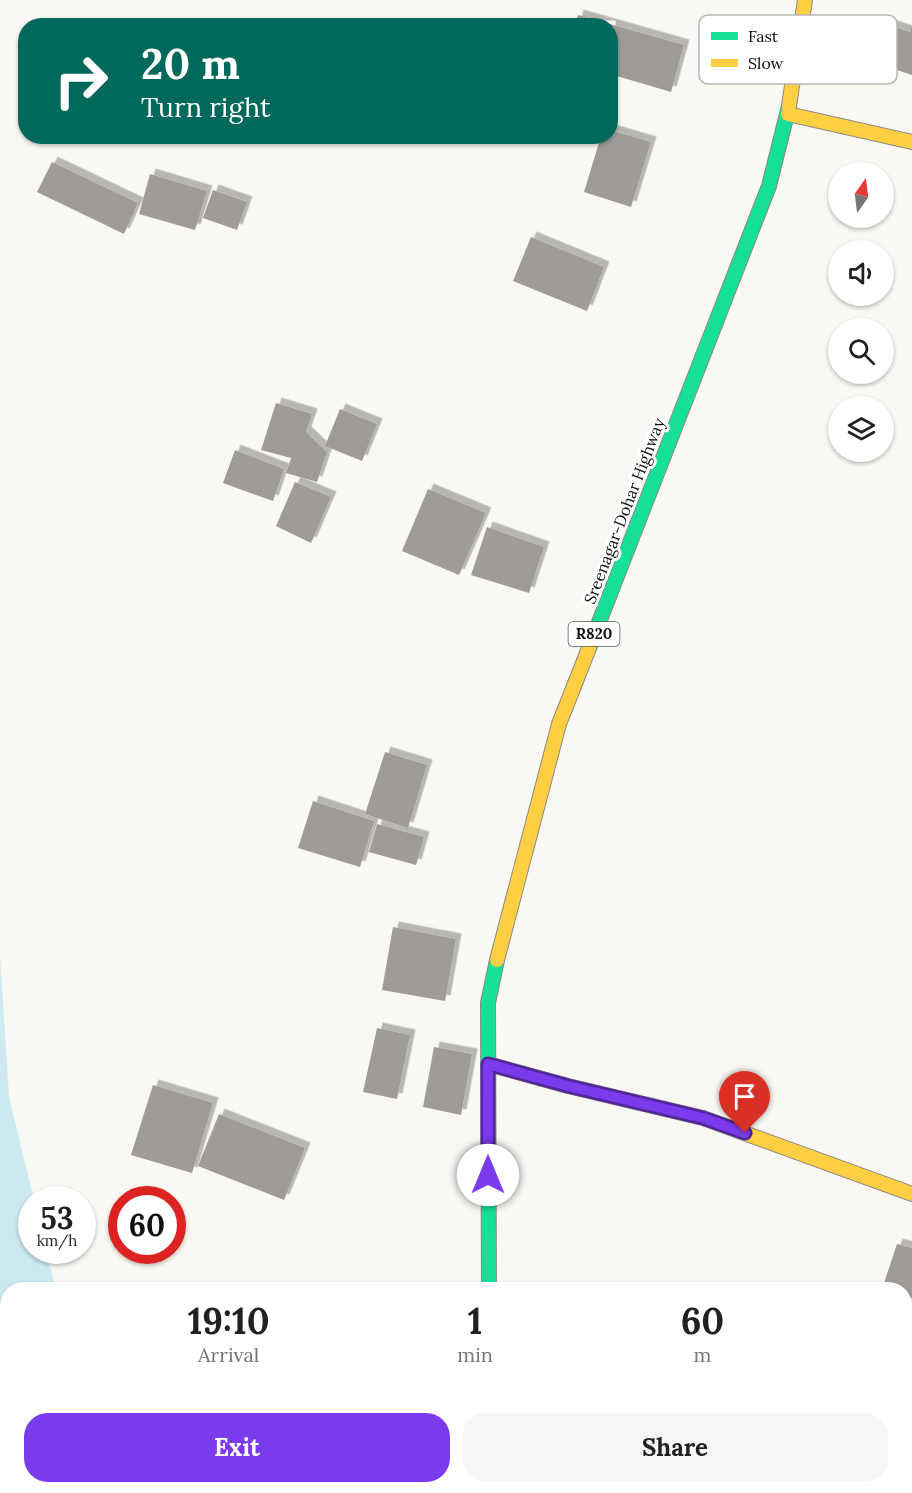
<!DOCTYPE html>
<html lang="en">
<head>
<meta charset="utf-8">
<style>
  body { margin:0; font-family:Lora,serif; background:#f6f6f6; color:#202124; height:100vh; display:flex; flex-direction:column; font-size:22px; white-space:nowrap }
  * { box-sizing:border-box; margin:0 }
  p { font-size:20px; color:#757577 }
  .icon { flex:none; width:33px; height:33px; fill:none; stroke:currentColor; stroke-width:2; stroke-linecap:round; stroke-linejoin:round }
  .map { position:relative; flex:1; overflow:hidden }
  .side { position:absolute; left:0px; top:1282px; width:912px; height:212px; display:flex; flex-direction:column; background:#fff; border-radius:24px 24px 0 0; box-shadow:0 2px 4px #0004 }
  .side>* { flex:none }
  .hud { position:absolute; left:18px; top:18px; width:600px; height:126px; border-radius:24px; box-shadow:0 2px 4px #0004; background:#00695c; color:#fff; overflow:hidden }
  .needle { width:39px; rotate:14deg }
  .buttons { position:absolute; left:828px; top:162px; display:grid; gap:12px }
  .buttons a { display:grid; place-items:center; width:66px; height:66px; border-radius:50%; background:#fff; box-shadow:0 2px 4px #0004; font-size:30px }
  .speed { position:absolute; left:18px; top:1186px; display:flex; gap:12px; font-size:30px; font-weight:700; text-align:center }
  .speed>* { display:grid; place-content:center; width:78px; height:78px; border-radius:50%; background:#fff; box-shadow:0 2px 4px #0004; line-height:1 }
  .speed small { font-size:15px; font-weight:400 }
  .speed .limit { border:9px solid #d22; background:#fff; color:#111 }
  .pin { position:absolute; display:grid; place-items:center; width:51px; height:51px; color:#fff; margin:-62px -26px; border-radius:50% 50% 50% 0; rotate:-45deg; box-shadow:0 0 6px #0007 }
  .pin .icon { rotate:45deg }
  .me { position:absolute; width:66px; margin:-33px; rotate:0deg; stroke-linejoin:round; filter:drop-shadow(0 0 4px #0008) }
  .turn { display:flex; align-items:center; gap:21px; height:126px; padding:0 24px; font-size:27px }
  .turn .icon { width:78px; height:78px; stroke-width:2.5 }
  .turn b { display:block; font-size:42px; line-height:51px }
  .eta { display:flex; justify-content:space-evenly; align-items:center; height:102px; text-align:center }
  .eta b { font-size:36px; font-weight:700; line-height:42px }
  .action { display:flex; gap:12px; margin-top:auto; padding:12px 24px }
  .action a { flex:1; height:69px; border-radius:24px; background:#7c3aed; color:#fff; font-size:24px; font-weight:700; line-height:69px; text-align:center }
  .action a+a { background:#f6f6f6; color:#202124 }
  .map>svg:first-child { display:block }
  .water { fill:#cce8f1 }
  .building { fill:#9e9b98; filter:url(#shadow) }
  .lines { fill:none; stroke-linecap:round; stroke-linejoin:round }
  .fast-casing { stroke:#8a8987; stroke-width:16 }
  .slow-casing { stroke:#8a8987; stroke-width:16 }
  .fast { stroke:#16e098; stroke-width:14 }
  .slow { stroke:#ffcf43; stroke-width:14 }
  .route-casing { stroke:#51269a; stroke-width:15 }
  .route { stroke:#7c3aed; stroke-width:10 }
  .labels { text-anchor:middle; stroke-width:6; stroke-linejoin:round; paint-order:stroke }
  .shield { fill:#fff; stroke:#565656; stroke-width:1.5 }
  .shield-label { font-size:15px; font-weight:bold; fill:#0d0d0d }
  .street-label { font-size:16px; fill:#0d0d0d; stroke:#fff }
  .key { fill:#fff; stroke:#b6b6b6; stroke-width:1.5 }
  .key-label { font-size:16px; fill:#0d0d0d }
</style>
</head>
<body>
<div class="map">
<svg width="912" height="1493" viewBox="0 0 912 1493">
  <defs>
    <filter id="shadow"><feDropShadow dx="5.5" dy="-5.5" stdDeviation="0" flood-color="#0004"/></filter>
  </defs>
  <rect width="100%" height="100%" fill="#faf8f2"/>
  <polygon class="water" points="0,956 9,1097 34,1200 32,1200 32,1251 46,1251 56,1290 8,1290 8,1486 106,1487 107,1493 0,1493"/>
  <g class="building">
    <polygon points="578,15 684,45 671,92 610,74 610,26 575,26"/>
    <polygon points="889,25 910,32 912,26 912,75 876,63"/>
    <polygon points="610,130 651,142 631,207 584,192 601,136 610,136"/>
    <polygon points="52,162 138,203 124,234 37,192"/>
    <polygon points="150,174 207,191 195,230 139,214"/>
    <polygon points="213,190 247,202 237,230 203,218"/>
    <polygon points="531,237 604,267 587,311 513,281"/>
    <polygon points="276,403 312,414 306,432 327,452 317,482 286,473 291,458 261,450"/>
    <polygon points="340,409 377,424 362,461 325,446"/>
    <polygon points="235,450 284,469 273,501 223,483"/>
    <polygon points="295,482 331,497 311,543 276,526"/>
    <polygon points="428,489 486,513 459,575 402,551"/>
    <polygon points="487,527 544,547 529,593 471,575"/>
    <polygon points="385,752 427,765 408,828 365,814"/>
    <polygon points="313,801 374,821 360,867 298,848"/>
    <polygon points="377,824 424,837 416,865 369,852"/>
    <polygon points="393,927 456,939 445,1001 382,990"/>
    <polygon points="377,1028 410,1035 397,1099 363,1092"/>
    <polygon points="434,1047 472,1054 461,1115 423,1107"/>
    <polygon points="153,1085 213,1103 192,1173 131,1155"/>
    <polygon points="219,1114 305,1148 284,1200 198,1166"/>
    <polygon points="897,1244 912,1248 912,1298 904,1296 904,1290 882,1289"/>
    <polygon points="594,1486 635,1486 635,1493 593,1493"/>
    <polygon points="711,1486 765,1486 763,1493 709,1493"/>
  </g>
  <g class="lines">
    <defs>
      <g id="fast">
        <polyline points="589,648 769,186 789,106"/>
        <polyline points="489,1290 488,1003 497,960"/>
      </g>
      <g id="slow">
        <polyline points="789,106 805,0"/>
        <polyline points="788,114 912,142"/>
        <polyline points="497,960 559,724 589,648"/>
        <polyline points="488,1064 568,1086 703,1118 912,1194"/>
        <polyline points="499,1486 500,1493"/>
      </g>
    </defs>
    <use href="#fast" class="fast-casing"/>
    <use href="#slow" class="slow-casing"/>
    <use href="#fast" class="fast"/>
    <use href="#slow" class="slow"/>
  </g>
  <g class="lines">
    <defs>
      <polyline id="route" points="488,1175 488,1064 568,1086 703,1118 745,1133"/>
    </defs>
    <use href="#route" class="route-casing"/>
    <use href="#route" class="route"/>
  </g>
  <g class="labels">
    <rect class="shield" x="568.5" y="622" width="51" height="24" rx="4.5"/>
    <g class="shield-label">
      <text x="594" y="639">R820</text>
    </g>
    <g class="street-label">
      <text transform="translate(624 511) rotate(-69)" y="6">Sreenagar-Dohar Highway</text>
    </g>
  </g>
  <rect x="699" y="15" width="198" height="69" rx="9" class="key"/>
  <rect x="711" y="32" width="27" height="8" fill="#16e098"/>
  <rect x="711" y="59" width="27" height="8" fill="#ffcf43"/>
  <g class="key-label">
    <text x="748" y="42">Fast</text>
    <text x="748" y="69">Slow</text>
  </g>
</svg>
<div class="buttons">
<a><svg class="needle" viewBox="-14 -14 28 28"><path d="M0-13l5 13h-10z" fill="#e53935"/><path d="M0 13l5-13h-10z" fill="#757577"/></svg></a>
<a><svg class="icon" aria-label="sound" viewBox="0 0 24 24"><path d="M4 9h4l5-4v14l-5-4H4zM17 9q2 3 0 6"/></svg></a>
<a><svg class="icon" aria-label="search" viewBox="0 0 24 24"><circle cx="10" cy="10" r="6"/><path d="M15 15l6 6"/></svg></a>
<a><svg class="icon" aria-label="layers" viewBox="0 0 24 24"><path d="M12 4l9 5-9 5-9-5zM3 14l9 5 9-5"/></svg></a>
</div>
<div class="speed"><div>53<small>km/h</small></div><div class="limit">60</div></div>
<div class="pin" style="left:745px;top:1133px;background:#d93025"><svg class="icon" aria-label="arrive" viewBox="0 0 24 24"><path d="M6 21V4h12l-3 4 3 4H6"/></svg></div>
<svg class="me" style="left:488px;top:1175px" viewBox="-20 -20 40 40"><circle r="19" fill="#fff"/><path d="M0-13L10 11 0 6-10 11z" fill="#7c3aed"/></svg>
<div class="hud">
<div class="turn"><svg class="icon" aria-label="right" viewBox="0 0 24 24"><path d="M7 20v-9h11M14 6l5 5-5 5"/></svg><div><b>20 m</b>Turn right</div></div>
</div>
<section class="side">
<div class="eta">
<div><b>19:10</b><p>Arrival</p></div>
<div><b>1</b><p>min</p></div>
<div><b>60</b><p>m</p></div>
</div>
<div class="action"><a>Exit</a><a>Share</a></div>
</section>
</div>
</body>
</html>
